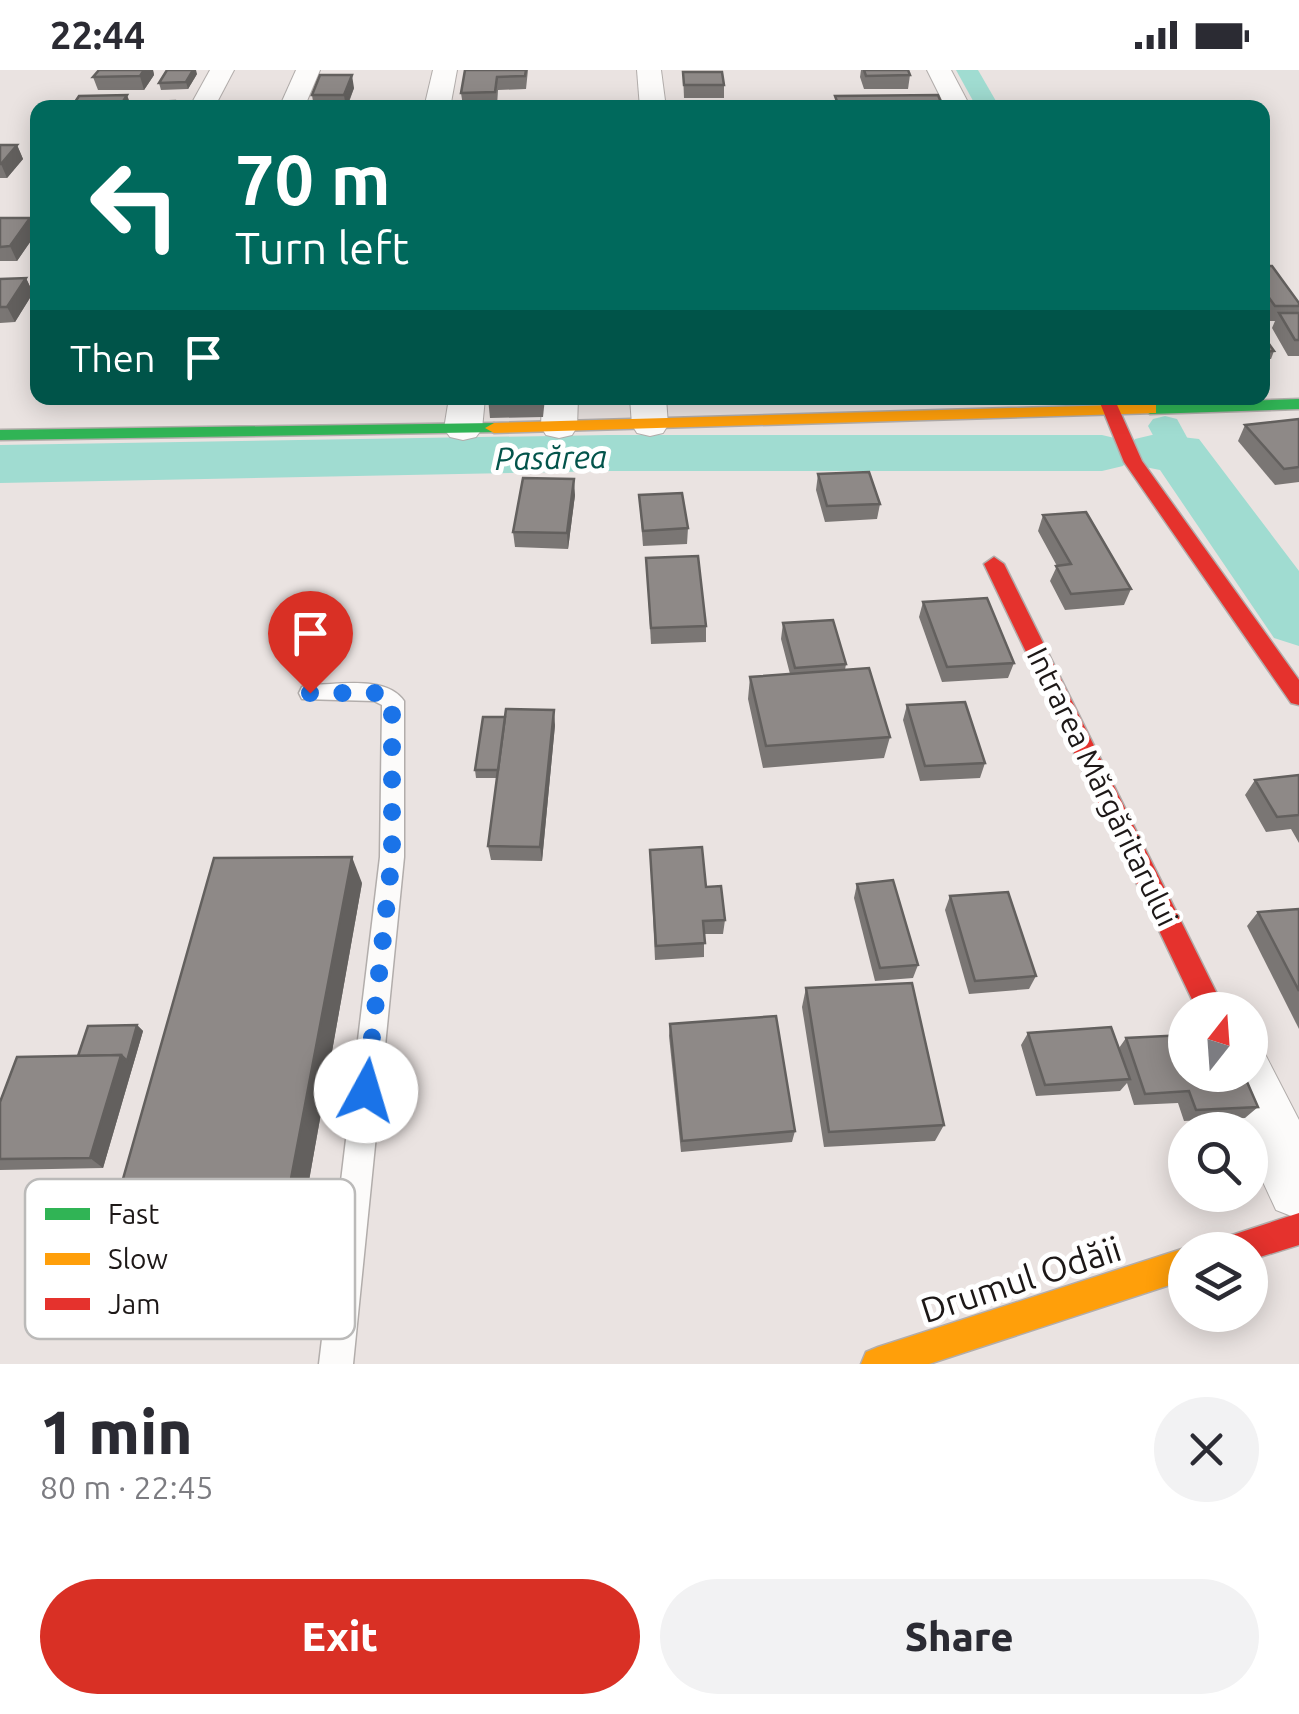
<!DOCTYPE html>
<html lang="en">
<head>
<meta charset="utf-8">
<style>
  body { margin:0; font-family:Ubuntu,sans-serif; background:#f2f2f3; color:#2b2b33; height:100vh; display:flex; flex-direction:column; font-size:38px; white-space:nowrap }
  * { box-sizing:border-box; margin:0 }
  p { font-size:32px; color:#7c7c81 }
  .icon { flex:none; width:55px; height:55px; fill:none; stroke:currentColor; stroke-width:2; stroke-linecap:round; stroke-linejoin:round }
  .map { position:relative; height:1294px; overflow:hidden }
  .details { display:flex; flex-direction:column; background:#fff; flex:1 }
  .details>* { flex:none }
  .guide { position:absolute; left:30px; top:30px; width:1240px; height:305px; border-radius:20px; box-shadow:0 5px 25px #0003; background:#00695c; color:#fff; overflow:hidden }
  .needle { width:65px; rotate:17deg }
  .controls { position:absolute; left:1168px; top:922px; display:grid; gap:20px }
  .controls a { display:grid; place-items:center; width:100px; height:100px; border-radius:50%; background:#fff; box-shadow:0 5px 25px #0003; font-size:50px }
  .pin { position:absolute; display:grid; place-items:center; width:85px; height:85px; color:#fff; margin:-102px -42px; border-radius:50% 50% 50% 0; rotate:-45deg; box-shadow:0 0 10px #0007 }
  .pin .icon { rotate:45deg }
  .me { position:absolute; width:110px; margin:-55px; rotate:6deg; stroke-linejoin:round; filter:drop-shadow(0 0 8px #0008) }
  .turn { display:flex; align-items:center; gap:35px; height:210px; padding:0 40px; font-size:45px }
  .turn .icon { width:130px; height:130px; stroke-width:2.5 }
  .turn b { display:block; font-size:70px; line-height:85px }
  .then { display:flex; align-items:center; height:95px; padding:0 40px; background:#0003; gap:20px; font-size:38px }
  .round { display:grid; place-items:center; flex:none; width:105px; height:105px; border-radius:52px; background:#f2f2f3 }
  .overview { display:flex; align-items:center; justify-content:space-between; height:170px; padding:0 40px }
  h1 { font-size:60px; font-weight:800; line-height:75px }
  .cta { display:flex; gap:20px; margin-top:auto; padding:20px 40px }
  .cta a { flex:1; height:115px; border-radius:60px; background:#d93025; color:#fff; font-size:40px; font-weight:800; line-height:115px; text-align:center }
  .cta a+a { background:#f2f2f3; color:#2b2b33 }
  .status { display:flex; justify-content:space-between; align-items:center; height:70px; padding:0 50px; background:#fff; direction:ltr }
  .status svg { height:28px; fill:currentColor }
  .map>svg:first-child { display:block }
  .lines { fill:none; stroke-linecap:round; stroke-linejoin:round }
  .canal { fill:#a0dcd1; fill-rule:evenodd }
  .river { fill:#a0dcd1; fill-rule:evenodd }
  .lane-casing { stroke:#b2adab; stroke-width:3 }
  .street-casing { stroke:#b2adab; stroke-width:2 }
  .fast-casing { stroke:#b2adab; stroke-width:3 }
  .slow-casing { stroke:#b2adab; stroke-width:3 }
  .jam-casing { stroke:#b2adab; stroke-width:3 }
  .lane { fill:#fcfbfa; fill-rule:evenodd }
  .street { fill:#fcfbfa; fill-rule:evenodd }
  .fast { fill:#30b455; fill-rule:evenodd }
  .slow { fill:#ff9f0a; fill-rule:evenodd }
  .jam { fill:#e5322d; fill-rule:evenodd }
  .wall { fill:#7a7674 }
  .shaded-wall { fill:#63605e }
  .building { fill:#8e8987; stroke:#63605e; stroke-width:2.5 }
  .route { stroke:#1a73e8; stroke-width:18; stroke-dasharray:0 32.4 }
  .labels { text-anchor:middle; stroke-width:10; stroke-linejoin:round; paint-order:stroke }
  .street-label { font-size:30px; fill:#1d1817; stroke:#fff }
  .water-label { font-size:32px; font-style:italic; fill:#03544b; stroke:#fff }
  .near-street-label { font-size:35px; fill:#1d1817; stroke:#fff }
  .key { fill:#fff; stroke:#bbbab9; stroke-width:2.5 }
  .key-label { font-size:28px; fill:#1d1817 }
</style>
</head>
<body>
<div class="status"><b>22:44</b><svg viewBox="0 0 49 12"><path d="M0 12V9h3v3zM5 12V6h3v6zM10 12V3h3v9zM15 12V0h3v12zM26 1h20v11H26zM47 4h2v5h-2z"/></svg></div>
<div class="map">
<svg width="1299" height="1294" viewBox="0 0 1299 1294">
  <rect width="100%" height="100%" fill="#eae3e1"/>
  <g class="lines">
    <g class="canal">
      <polygon points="956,0 978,0 1000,38 977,38"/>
      <polygon points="1165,346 1177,349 1195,382 1190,389 1178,392 1166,389 1148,356 1153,349"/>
    </g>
    <polygon class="river" points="1156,364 1199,369 1299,501 1299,576 1274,568 1160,400 1135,395 1129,387 1123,396 1102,401 608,401 0,413 0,375 608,365 1102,365 1123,370 1129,378 1135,369"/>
    <defs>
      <path id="lane" d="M 310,615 C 338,615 386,605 404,631 L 404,787 L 353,1294 L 319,1294 L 380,787 L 382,635 L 374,631 L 302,629 L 299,623 L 302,617 Z"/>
      <g id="street">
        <polygon points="210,0 234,0 214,38 189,38"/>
        <polygon points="296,0 320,0 304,38 279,38"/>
        <polygon points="433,0 457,0 450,38 424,38"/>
        <polygon points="637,0 661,0 666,38 640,38"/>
        <polygon points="927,0 951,0 971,38 946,38"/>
        <polygon points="449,328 485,328 482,359 476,367 463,370 450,367 444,359"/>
        <polygon points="542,328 578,328 577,357 572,365 559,368 546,365 541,357"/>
        <polygon points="630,328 666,328 668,355 663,363 650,366 637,363 632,355"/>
        <polygon points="1250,978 1265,984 1299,1050 1299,1149 1276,1140 1250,1084 1250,1060 1239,1060 1214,1005 1250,1005"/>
      </g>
      <g id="fast">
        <polygon points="1299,329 1299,339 1150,344 1141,339 1150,334"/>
        <polygon points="494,353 503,358 500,362 0,370 0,360"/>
      </g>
      <g id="slow">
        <polygon points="1150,334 1156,335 1156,343 494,363 485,358 494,353"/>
        <polygon points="1185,1178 1190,1180 1185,1180 1185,1210 929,1294 861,1294 866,1282 878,1277"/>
      </g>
      <g id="jam">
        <polygon points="1098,328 1114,328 1142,391 1299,610 1299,635 1291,633 1124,392"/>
        <polygon points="994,487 1004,494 1225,940 1197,940 984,494"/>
        <polygon points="1299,1143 1299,1175 1250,1190 1250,1180 1215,1180 1220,1169"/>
      </g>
    </defs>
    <use href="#lane" class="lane-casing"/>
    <use href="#street" class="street-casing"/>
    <use href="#fast" class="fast-casing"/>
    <use href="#slow" class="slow-casing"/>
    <use href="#jam" class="jam-casing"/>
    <use href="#lane" class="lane"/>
    <use href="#street" class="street"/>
    <use href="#fast" class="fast"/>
    <use href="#slow" class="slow"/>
    <use href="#jam" class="jam"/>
  </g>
  <g class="wall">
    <polygon points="99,0 153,0 154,5 144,20 98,20 93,7"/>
    <polygon points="465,0 528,0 526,19 498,20 497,36 463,36 461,23"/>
    <polygon points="861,0 908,0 910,5 908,19 864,19 860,7"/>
    <polygon points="683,2 724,15 724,28 684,28"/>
    <polygon points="197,4 188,19 161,20 159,13"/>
    <polygon points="354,18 347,38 314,38 312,25"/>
    <polygon points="0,75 17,75 23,89 7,108 0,108"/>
    <polygon points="0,148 37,162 17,191 0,191"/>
    <polygon points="1262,196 1299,233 1299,286 1288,286 1272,258 1275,251 1268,251 1262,243"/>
    <polygon points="26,208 33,223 15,252 0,253 0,209"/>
    <polygon points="1262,264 1274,281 1271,289 1262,289"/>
    <polygon points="488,328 545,328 543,347 490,348"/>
    <polygon points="796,328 849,328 848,333 797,333"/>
    <polygon points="1299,349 1299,412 1275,415 1238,371 1245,355"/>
    <polygon points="818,404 880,434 877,449 825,452 816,420"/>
    <polygon points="575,425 568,479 515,477 513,462"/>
    <polygon points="639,425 688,458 687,474 643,476"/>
    <polygon points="1043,445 1131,519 1124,535 1065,540 1050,511 1057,496 1038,461"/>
    <polygon points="646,488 706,556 706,572 651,574"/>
    <polygon points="923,532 1014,593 1008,608 942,612 919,547"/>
    <polygon points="783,553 846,594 845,600 890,667 884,688 763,698 748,629 750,607 790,604 781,569"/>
    <polygon points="907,635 985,693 980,708 920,711 903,650"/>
    <polygon points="555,655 542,791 491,790 488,776 497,708 476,708 475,700"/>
    <polygon points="1299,705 1299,773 1291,759 1266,762 1245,725 1255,710"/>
    <polygon points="650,780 706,817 725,850 723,864 704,864 704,887 655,890"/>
    <polygon points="362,813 305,1133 143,1135 121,1116"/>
    <polygon points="857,814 918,895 913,908 875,911 854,828"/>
    <polygon points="950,826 1036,906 1029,919 969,924 945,840"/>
    <polygon points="1299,839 1299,959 1247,856 1258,842"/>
    <polygon points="806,918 944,1055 935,1071 824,1077 802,937"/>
    <polygon points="670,954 795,1061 792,1072 681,1082 669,966"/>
    <polygon points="137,955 143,961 103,1098 0,1100 0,1032 78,986"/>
    <polygon points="1028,963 1119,978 1126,968 1258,1037 1245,1048 1184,1051 1178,1033 1134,1035 1127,1013 1120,1021 1036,1026 1021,975"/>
  </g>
  <g class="shaded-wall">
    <polygon points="144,0 153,0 154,5 144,20 140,6"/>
    <polygon points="193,0 196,0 197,4 188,19 186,12"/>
    <polygon points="352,5 354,18 346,38 344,25"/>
    <polygon points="127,25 132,38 119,38"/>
    <polygon points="17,75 23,89 7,108 1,94"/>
    <polygon points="30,148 37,162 17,191 10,176"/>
    <polygon points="26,208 33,223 15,252 7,237"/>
    <polygon points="574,409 575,425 568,479 567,463"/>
    <polygon points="554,640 555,655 542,791 540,777"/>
    <polygon points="352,787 362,813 305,1133 290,1114"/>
    <polygon points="137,955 143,961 103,1098 90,1088 121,985"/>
  </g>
  <g class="building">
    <polygon points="99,0 144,0 140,6 93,7"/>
    <polygon points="167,0 193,0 186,12 159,13"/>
    <polygon points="465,0 526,0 525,6 497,7 495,22 461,23"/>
    <polygon points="864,0 908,0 910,5 866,6"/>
    <polygon points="683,2 722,2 724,15 684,15"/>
    <polygon points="320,5 352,5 344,25 312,25"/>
    <polygon points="127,25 119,38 71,38 79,26"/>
    <polygon points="938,25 943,37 839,37 835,26"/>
    <polygon points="174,31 170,38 143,38 146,32"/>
    <polygon points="710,36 781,36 781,38 711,38"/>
    <polygon points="0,75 17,75 1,94 0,94"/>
    <polygon points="0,148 30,148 10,176 0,177"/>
    <polygon points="1262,196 1272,196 1299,233 1299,236 1275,236 1262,218"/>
    <polygon points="26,208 7,237 0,237 0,209"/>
    <polygon points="1279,243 1299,243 1299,270 1295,270"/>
    <polygon points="1262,264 1274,281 1262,282"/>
    <polygon points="488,328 542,328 542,332 488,333"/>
    <polygon points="1299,349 1299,397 1284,399 1245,355"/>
    <polygon points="869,402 880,434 827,436 818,404"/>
    <polygon points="523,408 574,409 567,463 513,462"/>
    <polygon points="682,423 688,458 643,461 639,425"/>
    <polygon points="1086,442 1131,519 1071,524 1056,496 1071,494 1043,445"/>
    <polygon points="698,486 706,556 651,558 646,488"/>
    <polygon points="987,528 1014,593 947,597 923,532"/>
    <polygon points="833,550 846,594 795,598 783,553"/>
    <polygon points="869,598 890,667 766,676 750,607"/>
    <polygon points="965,632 985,693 925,696 907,635"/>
    <polygon points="506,639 554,640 540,777 488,776"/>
    <polygon points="483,647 505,647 498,700 475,700"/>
    <polygon points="1299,705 1299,745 1277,747 1255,710"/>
    <polygon points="702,777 706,817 721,816 725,850 703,851 705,873 656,876 650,780"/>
    <polygon points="352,787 290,1114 121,1116 214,788"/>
    <polygon points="893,810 918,895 880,898 857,814"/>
    <polygon points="1008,822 1036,906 975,911 950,826"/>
    <polygon points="1299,839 1299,921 1258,842"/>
    <polygon points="912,913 944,1055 829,1062 806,918"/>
    <polygon points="776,946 795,1061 682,1071 670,954"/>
    <polygon points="137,955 127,991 121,985 78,986 88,956"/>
    <polygon points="1111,957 1130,1009 1045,1015 1028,963"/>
    <polygon points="1185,965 1185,1005 1244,1005 1258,1037 1196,1040 1189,1021 1145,1024 1126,968"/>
    <polygon points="121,985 90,1088 0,1089 0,1032 17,987"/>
  </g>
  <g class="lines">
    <polyline class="route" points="310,623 377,623 392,632 392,787 366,1021"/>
  </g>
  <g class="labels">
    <g class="street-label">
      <text transform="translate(1102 717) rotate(64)" y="10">Intrarea Mărgăritarului</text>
    </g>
    <g class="water-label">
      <text transform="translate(551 388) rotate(-1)" y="11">Pasărea</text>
    </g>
    <g class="near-street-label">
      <text transform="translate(1021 1210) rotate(-18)" y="12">Drumul Odăii</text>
    </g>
  </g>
  <rect x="25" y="1109" width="330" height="160" rx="15" class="key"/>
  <rect x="45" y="1138" width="45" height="12" fill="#30b455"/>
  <rect x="45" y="1183" width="45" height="12" fill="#ff9f0a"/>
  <rect x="45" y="1228" width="45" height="12" fill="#e5322d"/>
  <g class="key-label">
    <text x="108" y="1154">Fast</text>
    <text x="108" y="1199">Slow</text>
    <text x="108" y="1244">Jam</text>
  </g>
</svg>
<div class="controls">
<a><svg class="needle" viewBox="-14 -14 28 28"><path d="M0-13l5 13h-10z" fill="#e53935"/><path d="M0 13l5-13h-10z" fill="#7c7c81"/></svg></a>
<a><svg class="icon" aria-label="search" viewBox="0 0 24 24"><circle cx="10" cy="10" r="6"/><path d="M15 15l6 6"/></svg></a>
<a><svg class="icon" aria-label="layers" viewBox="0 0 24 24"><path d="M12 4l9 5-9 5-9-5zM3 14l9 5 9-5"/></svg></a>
</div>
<div class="pin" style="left:310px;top:623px;background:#d93025"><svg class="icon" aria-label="arrive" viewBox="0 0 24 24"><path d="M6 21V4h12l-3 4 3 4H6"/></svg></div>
<svg class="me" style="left:366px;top:1021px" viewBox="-20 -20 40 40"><circle r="19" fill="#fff"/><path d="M0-13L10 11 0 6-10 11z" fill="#1a73e8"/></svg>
<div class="guide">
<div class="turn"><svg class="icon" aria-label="left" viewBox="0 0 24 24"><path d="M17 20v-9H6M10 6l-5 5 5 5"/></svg><div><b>70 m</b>Turn left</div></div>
<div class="then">Then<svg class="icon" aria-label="arrive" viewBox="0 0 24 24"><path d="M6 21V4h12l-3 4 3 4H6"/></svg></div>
</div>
</div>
<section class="details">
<div class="overview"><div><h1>1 min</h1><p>80 m · 22:45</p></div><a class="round"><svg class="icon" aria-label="close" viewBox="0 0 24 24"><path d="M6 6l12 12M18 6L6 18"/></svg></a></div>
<div class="cta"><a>Exit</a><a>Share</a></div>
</section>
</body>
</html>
